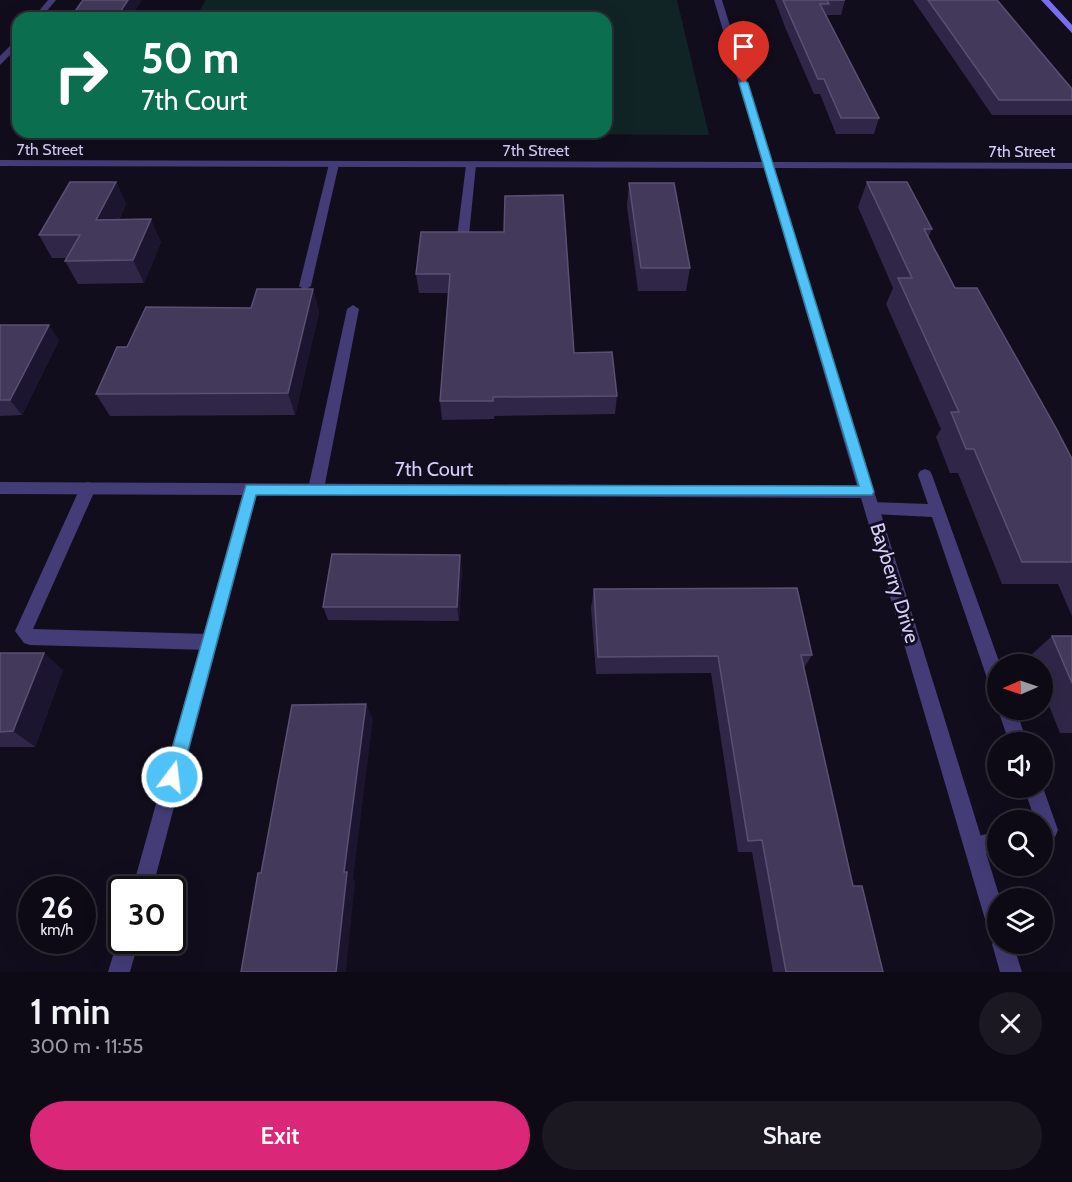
<!DOCTYPE html>
<html lang="en">
<head>
<meta charset="utf-8">
<style>
  body { margin:0; font-family:Cabin,sans-serif; background:#1b1822; color:#f1f3f6; height:100vh; display:flex; flex-direction:column; font-size:22px; white-space:nowrap }
  * { box-sizing:border-box; margin:0 }
  p { font-size:20px; color:#9a9aa0 }
  .icon { flex:none; width:33px; height:33px; fill:none; stroke:currentColor; stroke-width:2; stroke-linecap:round; stroke-linejoin:round }
  .map { position:relative; height:972px; overflow:hidden }
  .sheet { display:flex; flex-direction:column; background:#0d0a15; flex:1 }
  .sheet>* { flex:none }
  .hud { position:absolute; left:12px; top:12px; width:600px; height:126px; border-radius:18px; box-shadow:0 6px 24px #0002,0 0 0 2px #2d2b34; background:#0b6e4f; color:#fff; overflow:hidden }
  .needle { width:39px; rotate:268deg }
  .controls { position:absolute; left:987px; top:654px; display:grid; gap:12px }
  .controls a { display:grid; place-items:center; width:66px; height:66px; border-radius:50%; background:#0d0a15; box-shadow:0 6px 24px #0002,0 0 0 2px #2d2b34; font-size:30px }
  .speed { position:absolute; left:18px; top:876px; display:flex; gap:12px; font-size:30px; font-weight:700; text-align:center }
  .speed>* { display:grid; place-content:center; width:78px; height:78px; border-radius:50%; background:#0d0a15; box-shadow:0 6px 24px #0002,0 0 0 2px #2d2b34; line-height:1 }
  .speed small { font-size:15px; font-weight:400 }
  .speed .limit { border:3px solid #111; border-radius:9px; background:#fff; color:#111 }
  .pin { position:absolute; display:grid; place-items:center; width:51px; height:51px; color:#fff; margin:-62px -26px; border-radius:50% 50% 50% 0; rotate:-45deg; box-shadow:0 0 6px #0007 }
  .pin .icon { rotate:45deg }
  .me { position:absolute; width:66px; margin:-33px; rotate:15deg; stroke-linejoin:round; filter:drop-shadow(0 0 4px #0008) }
  .turn { display:flex; align-items:center; gap:21px; height:126px; padding:0 30px; font-size:27px }
  .turn .icon { width:78px; height:78px; stroke-width:2.5 }
  .turn b { display:block; font-size:42px; line-height:51px }
  .round { display:grid; place-items:center; flex:none; width:63px; height:63px; border-radius:32px; background:#1b1822 }
  .head { display:flex; align-items:center; justify-content:space-between; height:102px; padding:0 30px }
  h1 { font-size:36px; font-weight:600; line-height:45px }
  .cta { display:flex; gap:12px; margin-top:auto; padding:12px 30px }
  .cta a { flex:1; height:69px; border-radius:36px; background:#db2777; color:#fff; font-size:24px; font-weight:600; line-height:69px; text-align:center }
  .cta a+a { background:#1b1822; color:#f1f3f6 }
  .map>svg:first-child { display:block }
  .green { fill:#112425 }
  .lines { fill:none; stroke-linecap:round; stroke-linejoin:round }
  .lane { fill:#433c77; fill-rule:evenodd }
  .street { fill:#433c77; fill-rule:evenodd }
  .secondary { fill:#796df1; fill-rule:evenodd }
  .wall { fill:#302748 }
  .shaded-wall { fill:#1c152f }
  .building { fill:#42395b; stroke:#595074; stroke-width:1.5 }
  .route { fill:#4fc3f7; stroke:#337fa1; stroke-width:1.5 }
  .labels { text-anchor:middle; stroke-width:6; stroke-linejoin:round; paint-order:stroke }
  .far-street-label { font-size:16px; fill:#d5cdfa; stroke:#110d1c }
  .street-label { font-size:20px; fill:#d5cdfa; stroke:#110d1c }
</style>
</head>
<body>
<div class="map">
<svg width="1072" height="972" viewBox="0 0 1072 972">
  <rect width="100%" height="100%" fill="#110d1c"/>
  <polygon class="green" points="206,0 677,0 709,135 203,132 606,132 606,18 195,18"/>
  <g class="lines">
    <g class="lane">
      <polygon points="334,161 339,164 311,286 305,290 299,286 329,164"/>
      <polygon points="471,162 476,165 468,245 462,249 456,245 466,165"/>
      <polygon points="353,305 359,309 324,489 321,493 311,493 308,489 347,309"/>
      <polygon points="925,469 930,471 932,475 1000,664 998,664 998,692 992,690 989,684 932,517 872,514 867,512 864,508 867,504 872,502 928,504 918,475 920,471"/>
      <polygon points="88,482 93,484 96,488 33,629 209,634 215,636 218,642 215,648 209,650 30,645 24,643 15,631 80,488 83,484"/>
      <polygon points="998,710 1016,710 1027,742 1009,742"/>
      <polygon points="1042,785 1058,830 1055,837 1042,841 1042,820 1035,820 1024,788 1042,788"/>
      <polygon points="998,831 998,851 974,856 967,853 964,846 967,839"/>
    </g>
    <g class="street">
      <polygon points="48,0 56,0 41,18 33,18"/>
      <polygon points="714,0 722,0 772,162 1072,163 1072,169 774,168 1000,898 998,898 998,944 1013,944 1022,972 1000,972 992,944 997,936 991,933 987,926 861,498 257,495 152,890 132,890 242,495 0,494 0,482 857,486 764,168 0,166 0,160 762,162"/>
      <polygon points="18,38 18,47 0,65 0,56"/>
      <polygon points="120,932 122,940 139,940 130,972 108,972"/>
    </g>
    <polygon class="secondary" points="1041,0 1049,0 1072,25 1072,33"/>
  </g>
  <g class="wall">
    <polygon points="775,0 845,0 841,15 826,15 879,118 874,134 836,134 820,94 814,94 785,27"/>
    <polygon points="913,0 997,0 1072,89 1072,115 992,115"/>
    <polygon points="116,182 126,204 119,220 161,242 144,283 78,284 65,261 67,258 52,258 39,235"/>
    <polygon points="867,182 932,229 928,238 955,288 1072,459 1072,616 1058,584 1002,584 958,473 950,473 936,437 941,429 886,304 893,288 858,207"/>
    <polygon points="629,183 690,268 686,291 638,291 627,206"/>
    <polygon points="421,232 574,353 617,396 615,414 494,416 494,419 442,420 440,401 448,293 419,293 416,274"/>
    <polygon points="313,289 319,312 295,415 110,416 96,394 127,347"/>
    <polygon points="0,325 59,340 22,415 0,416"/>
    <polygon points="462,568 459,621 328,620 323,607"/>
    <polygon points="594,589 812,655 804,668 853,886 883,972 773,972 752,852 738,852 711,673 596,674 591,608"/>
    <polygon points="1052,636 1072,636 1072,733 1060,733 1042,688 1042,664 1033,664 1030,656"/>
    <polygon points="0,653 63,670 35,747 0,747"/>
  </g>
  <g class="shaded-wall">
    <polygon points="128,0 142,0 131,18 116,18"/>
    <polygon points="116,182 126,204 108,243 96,220"/>
    <polygon points="151,219 161,242 144,283 133,260"/>
    <polygon points="313,289 319,312 295,415 288,393"/>
    <polygon points="49,325 59,340 22,415 10,400"/>
    <polygon points="460,555 462,568 459,621 457,607"/>
    <polygon points="44,653 63,670 35,747 13,731"/>
    <polygon points="366,704 373,719 353,879 355,882 346,972 336,972 344,872"/>
  </g>
  <g class="building">
    <polygon points="83,0 128,0 116,18 70,18"/>
    <polygon points="783,0 845,0 827,0 829,4 820,4 879,118 841,118 824,79 818,79"/>
    <polygon points="928,0 997,0 1072,89 1072,100 999,100"/>
    <polygon points="70,182 116,182 96,220 151,219 133,260 65,261 80,235 39,235"/>
    <polygon points="867,182 907,182 932,229 924,229 955,288 977,288 1056,428 1072,459 1072,562 1022,562 974,449 966,449 951,412 959,412 898,278 912,278"/>
    <polygon points="629,183 674,183 690,268 641,268"/>
    <polygon points="563,195 574,353 612,352 617,396 493,397 493,401 440,401 450,274 416,274 421,232 504,232 505,196"/>
    <polygon points="257,289 313,289 288,393 96,394 117,347 127,347 146,307 251,308"/>
    <polygon points="0,325 49,325 10,400 0,400"/>
    <polygon points="332,554 460,555 457,607 323,607"/>
    <polygon points="797,588 812,655 801,655 853,886 862,886 883,972 786,972 762,840 748,841 718,656 598,657 594,589"/>
    <polygon points="1052,636 1072,636 1072,683"/>
    <polygon points="0,653 44,653 13,731 0,732"/>
    <polygon points="366,704 344,872 347,872 336,972 241,972 258,873 261,873 292,705"/>
  </g>
  <polygon class="route" points="744,80 748,83 874,492 872,495 256,495 181,777 178,783 172,786 166,783 164,777 246,485 859,486 739,83"/>
  <g class="labels">
    <g class="far-street-label">
      <text x="50" y="155">7th Street</text>
      <text x="536" y="156">7th Street</text>
      <text x="1022" y="157">7th Street</text>
    </g>
    <g class="street-label">
      <text x="434" y="476">7th Court</text>
      <text transform="translate(895 583) rotate(73)" y="7">Bayberry Drive</text>
    </g>
  </g>
</svg>
<div class="controls">
<a><svg class="needle" viewBox="-14 -14 28 28"><path d="M0-13l5 13h-10z" fill="#e53935"/><path d="M0 13l5-13h-10z" fill="#9a9aa0"/></svg></a>
<a><svg class="icon" aria-label="sound" viewBox="0 0 24 24"><path d="M4 9h4l5-4v14l-5-4H4zM17 9q2 3 0 6"/></svg></a>
<a><svg class="icon" aria-label="search" viewBox="0 0 24 24"><circle cx="10" cy="10" r="6"/><path d="M15 15l6 6"/></svg></a>
<a><svg class="icon" aria-label="layers" viewBox="0 0 24 24"><path d="M12 4l9 5-9 5-9-5zM3 14l9 5 9-5"/></svg></a>
</div>
<div class="speed"><div>26<small>km/h</small></div><div class="limit">30</div></div>
<div class="pin" style="left:744px;top:83px;background:#d93025"><svg class="icon" aria-label="arrive" viewBox="0 0 24 24"><path d="M6 21V4h12l-3 4 3 4H6"/></svg></div>
<svg class="me" style="left:172px;top:777px" viewBox="-20 -20 40 40"><circle r="17" fill="#4fc3f7" stroke="#fff" stroke-width="3"/><path d="M0-11L8 9 0 5-8 9z" fill="#fff"/></svg>
<div class="hud">
<div class="turn"><svg class="icon" aria-label="right" viewBox="0 0 24 24"><path d="M7 20v-9h11M14 6l5 5-5 5"/></svg><div><b>50 m</b>7th Court</div></div>
</div>
</div>
<section class="sheet">
<div class="head"><div><h1>1 min</h1><p>300 m · 11:55</p></div><a class="round"><svg class="icon" aria-label="close" viewBox="0 0 24 24"><path d="M6 6l12 12M18 6L6 18"/></svg></a></div>
<div class="cta"><a>Exit</a><a>Share</a></div>
</section>
</body>
</html>
